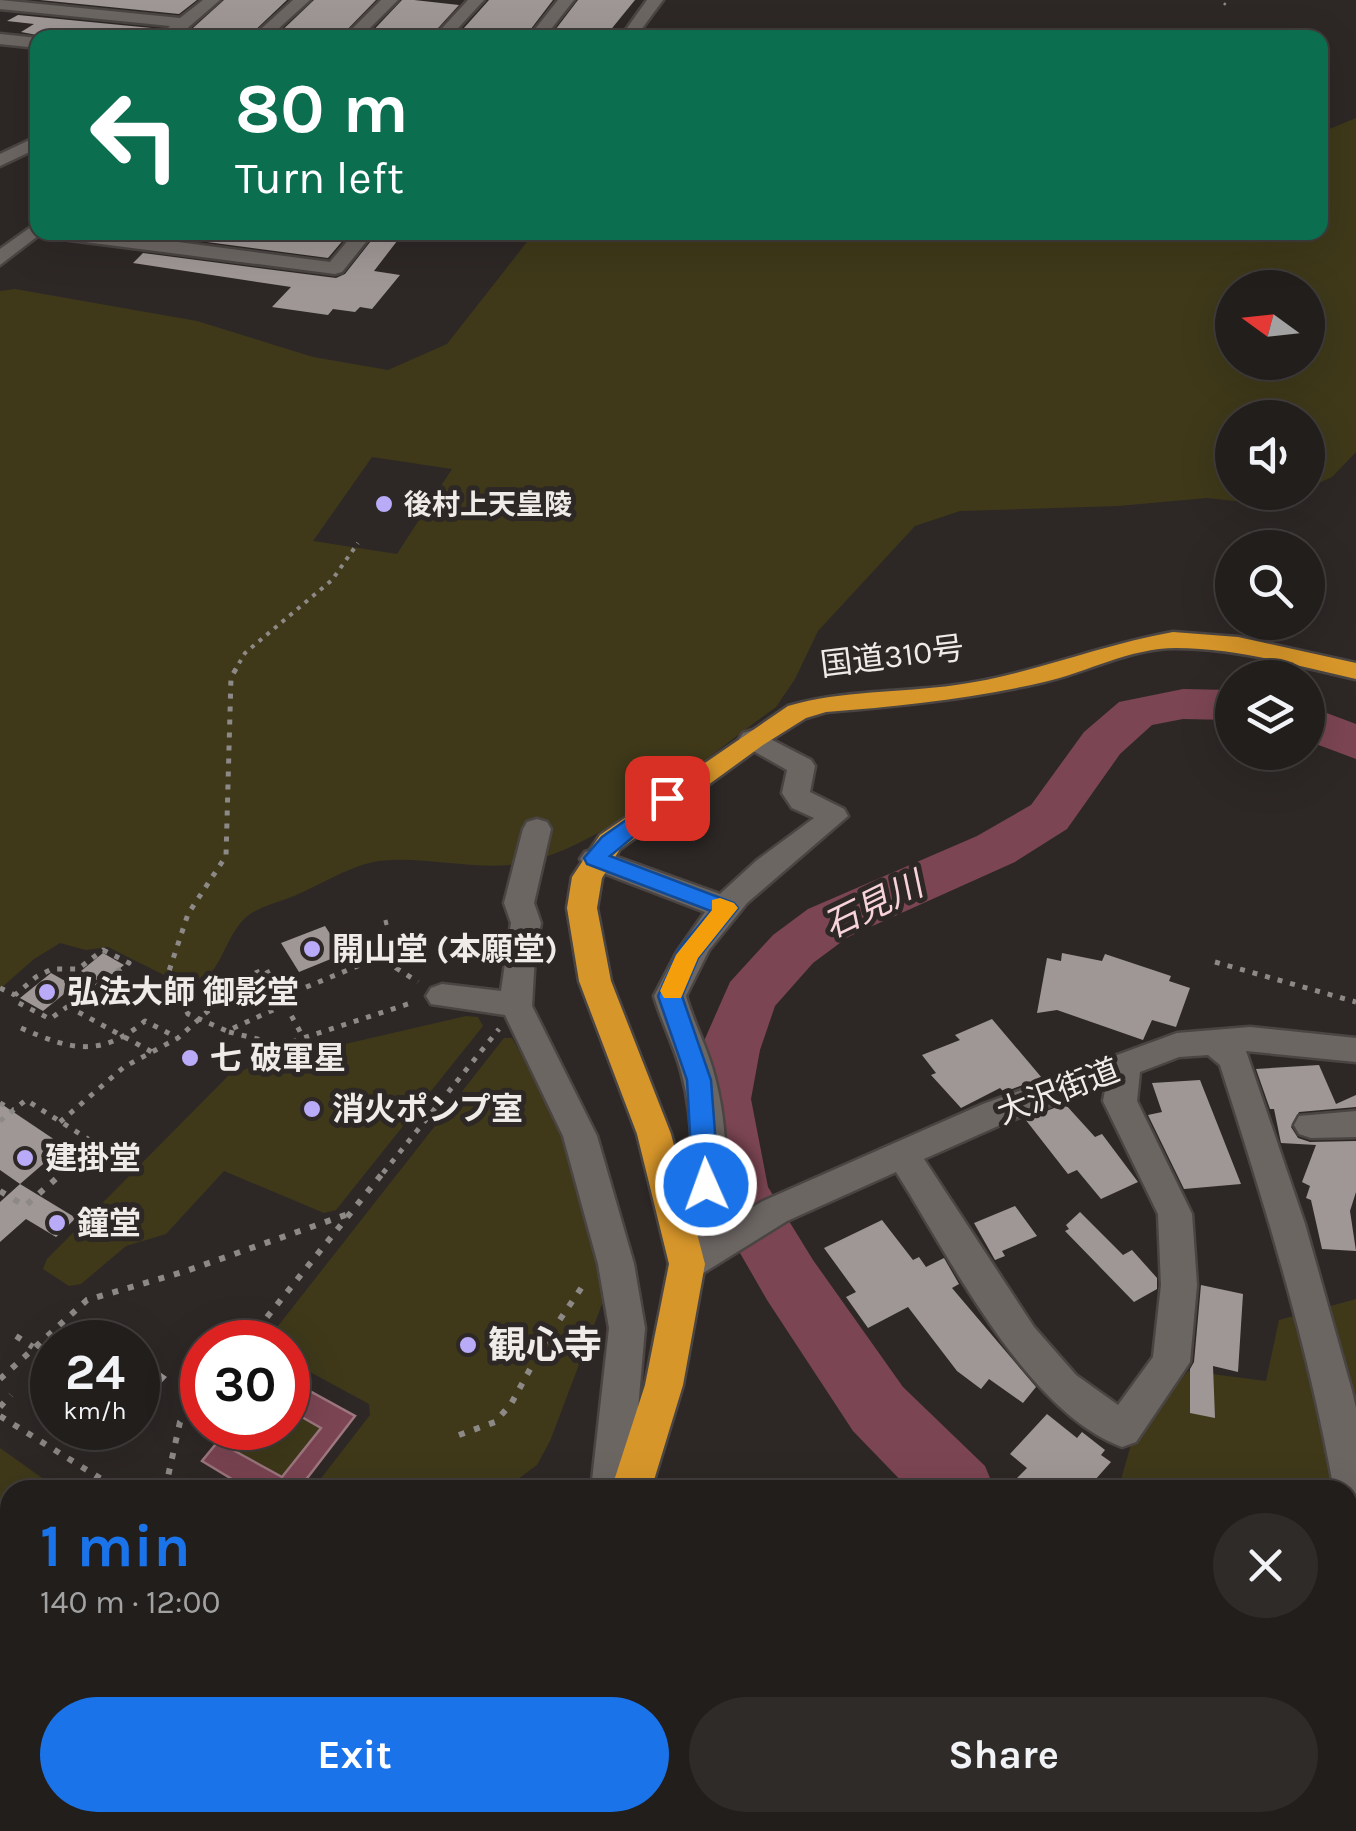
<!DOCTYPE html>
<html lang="en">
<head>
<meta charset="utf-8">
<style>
  body { margin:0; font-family:Karla,"Noto Sans JP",sans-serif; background:#2e2b29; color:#f1f3f6; height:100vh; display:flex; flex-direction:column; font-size:38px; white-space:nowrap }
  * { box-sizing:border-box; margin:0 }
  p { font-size:32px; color:#a2a2a3 }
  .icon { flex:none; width:55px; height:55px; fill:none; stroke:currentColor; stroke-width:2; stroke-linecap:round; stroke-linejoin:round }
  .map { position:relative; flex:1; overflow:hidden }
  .details { position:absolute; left:0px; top:1480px; width:1358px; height:352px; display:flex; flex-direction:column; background:#221e1c; border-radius:30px 30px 0 0; box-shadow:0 10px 40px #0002,0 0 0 2px #3f3c3b }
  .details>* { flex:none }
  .top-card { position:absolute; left:30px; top:30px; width:1298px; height:210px; border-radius:20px; box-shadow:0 10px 40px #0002,0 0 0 2px #3f3c3b; background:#0b6e4f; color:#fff; overflow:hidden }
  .needle { width:65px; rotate:285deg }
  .tools { position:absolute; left:1215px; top:270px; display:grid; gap:20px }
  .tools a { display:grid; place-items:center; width:110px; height:110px; border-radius:50%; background:#221e1c; box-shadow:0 10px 40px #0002,0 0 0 2px #3f3c3b; font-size:50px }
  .speed { position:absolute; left:30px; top:1320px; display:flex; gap:20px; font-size:50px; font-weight:700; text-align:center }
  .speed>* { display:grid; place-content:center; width:130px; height:130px; border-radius:50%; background:#221e1c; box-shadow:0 10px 40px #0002,0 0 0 2px #3f3c3b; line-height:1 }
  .speed small { font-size:25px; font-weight:400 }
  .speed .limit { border:15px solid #d22; background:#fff; color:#111 }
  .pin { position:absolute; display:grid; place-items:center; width:85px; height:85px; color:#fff; margin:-42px; border-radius:20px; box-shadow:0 5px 15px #0006 }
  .me { position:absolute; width:110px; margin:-55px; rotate:358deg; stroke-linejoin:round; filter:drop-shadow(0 0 8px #0008) }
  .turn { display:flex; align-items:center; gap:35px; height:210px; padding:0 40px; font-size:45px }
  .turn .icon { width:130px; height:130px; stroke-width:2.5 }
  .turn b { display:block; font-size:70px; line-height:85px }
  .round { display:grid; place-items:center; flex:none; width:105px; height:105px; border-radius:52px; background:#2e2b29 }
  .overview { display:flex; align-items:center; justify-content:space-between; height:170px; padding:0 40px }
  h1 { font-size:60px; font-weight:700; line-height:75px; color:#1a73e8 }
  .primary-button { display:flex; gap:20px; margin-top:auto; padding:20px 40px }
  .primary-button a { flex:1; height:115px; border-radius:60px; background:#1a73e8; color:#fff; font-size:40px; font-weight:700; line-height:115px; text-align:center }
  .primary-button a+a { background:#2e2b29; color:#f1f3f6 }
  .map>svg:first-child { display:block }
  .green { fill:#3f391a; fill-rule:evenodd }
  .water { fill:#7c4553; stroke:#9e7780; stroke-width:2.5 }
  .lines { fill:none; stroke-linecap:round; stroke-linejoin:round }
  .river { fill:#7c4553; fill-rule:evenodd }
  .building { fill:#9f9796 }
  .minor-casing { stroke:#4a4543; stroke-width:5 }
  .highway-casing { stroke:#4a4543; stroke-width:5 }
  .path-far3 { stroke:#8d8987; stroke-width:2.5; stroke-dasharray:2.5 4; stroke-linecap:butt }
  .path-far2 { stroke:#8d8987; stroke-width:4; stroke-dasharray:4 6; stroke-linecap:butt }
  .path-far1 { stroke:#8d8987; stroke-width:5; stroke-dasharray:5 8; stroke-linecap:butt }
  .path { stroke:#8d8987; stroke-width:6; stroke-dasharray:6 10; stroke-linecap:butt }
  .minor { fill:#6c6663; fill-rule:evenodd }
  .highway { fill:#d7962a; fill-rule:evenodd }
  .route { fill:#1a73e8; stroke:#114b97; stroke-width:2.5 }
  .slow { fill:#f59e0b }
  .poi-dot { fill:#b9abf7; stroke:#2d2826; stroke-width:4 }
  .labels { text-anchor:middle; stroke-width:10; stroke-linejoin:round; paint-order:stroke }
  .far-poi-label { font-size:28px; font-weight:bold; fill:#eeebe9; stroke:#2d2826; text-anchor:start }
  .street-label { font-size:32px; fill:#eeebe9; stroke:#2d2826 }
  .poi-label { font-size:32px; font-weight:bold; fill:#eeebe9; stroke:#2d2826; text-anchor:start }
  .water-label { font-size:35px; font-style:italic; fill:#f8d3da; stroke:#2d2826 }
  .near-poi-label { font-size:38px; font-weight:bold; fill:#eeebe9; stroke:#2d2826; text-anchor:start }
</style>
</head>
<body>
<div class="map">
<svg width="1356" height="1831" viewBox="0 0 1356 1831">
  <rect width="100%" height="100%" fill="#2d2826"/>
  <g class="green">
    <path d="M 1356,118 L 1356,452 L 1332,477 L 1308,488 L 1308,418 L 1232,418 L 1232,492 L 1297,493 L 1271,505 L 1207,498 L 1118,506 L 960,511 L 915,526 L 818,631 L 795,679 L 776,707 C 707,756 605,846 524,863 C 475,872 427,855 379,861 C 351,865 320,885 294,896 C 279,902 257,907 245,918 C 224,938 220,979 190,988 L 108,947 L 86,950 L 60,943 L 34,959 L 0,989 L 0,291 L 15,289 L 197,321 L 313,357 L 388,370 L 447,344 L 527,242 L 541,233 L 1320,232 L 1320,133 ZM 1232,288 L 1308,288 L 1308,362 L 1232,362 ZM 372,457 L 452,469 L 397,554 L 313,541 Z"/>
    <polygon points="466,1016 478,1017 483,1026 336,1210 324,1213 224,1171 166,1234 126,1246 81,1284 69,1286 43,1269 47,1259 228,1076 259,1064"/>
    <polygon points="504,1038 512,1038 570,1138 607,1291 550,1441 537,1465 503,1490 312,1490 370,1415 369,1404 288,1360 288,1342 267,1340"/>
    <polygon points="1356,1299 1356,1831 1020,1831 1023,1822 1348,1822 1348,1490 1118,1490 1134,1434 1188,1371 1266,1381 1279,1320"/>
    <polygon points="288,1409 321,1428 282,1478 233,1450 251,1428 288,1428"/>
    <polygon points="0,1448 59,1490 10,1490 10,1547 0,1558"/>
  </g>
  <polygon class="water" points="288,1379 355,1416 298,1490 250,1490 202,1461 229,1428 251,1428 233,1450 282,1477 321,1428 288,1409"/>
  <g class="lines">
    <g class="river">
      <polygon points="1183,689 1232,690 1232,720 1183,719 1152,725 1120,754 1067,829 1015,862 848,937 813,963 775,1006 760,1050 751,1099 768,1187 813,1260 903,1387 985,1466 995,1490 910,1490 853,1431 767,1300 705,1192 691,1099 700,1050 730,982 773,935 808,909 977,836 1031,805 1084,732 1119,702"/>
      <polygon points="1308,706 1356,724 1356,759 1308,741"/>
      <polygon points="1003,1822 1085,1822 1082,1831 1000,1831"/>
    </g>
  </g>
  <g class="building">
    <polygon points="40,0 197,0 179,14"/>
    <polygon points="224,0 287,0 247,38 183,37"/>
    <polygon points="314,0 376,0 339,38 274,38"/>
    <polygon points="402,0 414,0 459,5 429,38 366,38"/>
    <polygon points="489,0 553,0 524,38 455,38"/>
    <polygon points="578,0 635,0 604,38 549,38"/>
    <polygon points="18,15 162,29 143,38 53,38 21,32 34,24 7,21"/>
    <polygon points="165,232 222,232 263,238 268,232 350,232 328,258 162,236"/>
    <polygon points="378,232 404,232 374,271 400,275 372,309 360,307 355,312 333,309 328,315 272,307 291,287 133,263 143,253 336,278 345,274"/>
    <polygon points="325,926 343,954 299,972 281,943"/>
    <polygon points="103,953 124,965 102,983 81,971"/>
    <polygon points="1062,953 1102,961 1105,954 1171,976 1169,981 1190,988 1176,1027 1152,1020 1143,1040 1057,1010 1037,1013 1047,958 1061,961"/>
    <polygon points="51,973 74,986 43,1011 20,998"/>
    <polygon points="992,1019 1042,1078 1004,1092 1000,1088 961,1108 931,1075 936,1073 922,1055 960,1040 955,1035"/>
    <polygon points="1319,1065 1336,1104 1356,1095 1356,1107 1299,1112 1291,1127 1298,1138 1310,1142 1356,1141 1356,1192 1350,1211 1356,1251 1322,1249 1311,1200 1306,1198 1310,1186 1302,1182 1316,1145 1281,1143 1274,1109 1270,1109 1256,1069"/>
    <polygon points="1200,1080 1241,1184 1184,1189 1148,1115 1162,1112 1152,1083"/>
    <polygon points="0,1103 64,1146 20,1184 0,1170"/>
    <polygon points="1065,1104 1095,1137 1102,1134 1138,1182 1101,1199 1077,1170 1068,1174 1025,1119"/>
    <polygon points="20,1184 76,1218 56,1237 26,1219 0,1242 0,1202"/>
    <polygon points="1015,1206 1037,1236 1002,1251 1005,1256 995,1260 974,1223"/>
    <polygon points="1080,1212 1123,1255 1132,1250 1157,1278 1157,1289 1134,1302 1065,1231 1069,1229 1066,1225"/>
    <polygon points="882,1220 913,1260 919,1257 926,1267 944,1258 959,1284 952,1288 1036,1387 1023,1403 989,1379 981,1389 957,1371 908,1307 868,1328 846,1297 856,1292 824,1248"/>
    <polygon points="1201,1285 1243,1294 1238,1372 1213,1366 1215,1418 1190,1413 1190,1369 1194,1362"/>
    <polygon points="138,1357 167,1377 138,1407"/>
    <polygon points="1047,1414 1077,1438 1082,1432 1105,1450 1101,1455 1111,1462 1086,1490 1030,1490 1016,1479 1027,1468 1010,1454"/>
  </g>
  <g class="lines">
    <defs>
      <g id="minor">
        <polygon points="0,0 180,18 203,0 220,0 176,38 160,36 170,26 0,9"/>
        <polygon points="293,0 310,0 268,38 251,38"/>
        <polygon points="381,0 398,0 360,38 343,38"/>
        <polygon points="468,0 484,0 449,38 433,38"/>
        <polygon points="558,0 574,0 544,38 528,38"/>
        <polygon points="647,0 663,0 635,38 620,38"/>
        <polygon points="0,34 38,38 38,48 0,44"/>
        <polygon points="38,136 38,148 0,166 0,154"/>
        <polygon points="38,222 38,232 43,232 0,265 0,249"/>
        <polygon points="45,232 102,232 330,262 355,232 374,232 342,272 335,274 54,238"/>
        <path d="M 753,730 L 811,760 L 815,766 L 810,792 L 844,809 L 848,816 L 747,903 L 709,950 L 686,996 C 693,1021 706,1045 713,1070 C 727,1118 730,1178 719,1227 L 763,1201 L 983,1104 L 1177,1033 L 1250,1027 L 1356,1038 L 1356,1062 L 1246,1051 L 1305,1224 L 1352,1391 L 1356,1408 L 1356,1524 L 1348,1520 L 1348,1490 L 1334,1490 C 1308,1345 1265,1205 1220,1065 L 1208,1055 L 1179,1057 L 1140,1072 L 1137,1101 L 1192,1214 L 1197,1285 L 1190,1362 L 1136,1442 L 1122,1447 C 1025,1411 950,1257 896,1172 L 787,1221 L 700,1275 L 687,1279 L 674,1275 L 669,1264 C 695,1205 698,1134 681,1071 C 674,1045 661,1021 654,996 L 677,952 L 705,912 L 585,866 L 580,859 L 585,852 L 595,849 L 720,894 L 756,861 L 814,818 L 792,808 L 782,793 L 787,770 L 743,745 L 739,739 L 743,733 ZM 1106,1085 L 1103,1101 L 1158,1214 L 1161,1285 L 1153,1357 L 1118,1405 L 1076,1375 L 1034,1327 L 924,1159 L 1007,1122 Z"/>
        <polygon points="537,819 547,822 551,829 534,903 541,923 535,954 532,1006 597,1136 634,1264 645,1328 631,1490 591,1490 609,1328 598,1264 563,1136 505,1015 431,1004 426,996 431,988 442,984 501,991 511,923 504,903 523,829 527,822"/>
        <polygon points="1356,1111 1356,1137 1311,1138 1299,1134 1294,1125 1299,1116"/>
        <polygon points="620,1822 678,1822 681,1831 623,1831"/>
      </g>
      <g id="highway">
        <path d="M 1173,632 L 1238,637 L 1356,663 L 1356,679 C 1297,666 1237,648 1176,648 C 1130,648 1088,672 1044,682 C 971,699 900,706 826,712 L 806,718 L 763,745 L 620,849 L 602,878 L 597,908 L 611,981 L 671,1134 L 705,1264 L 683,1385 L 651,1490 L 611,1490 L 645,1385 L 669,1264 L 637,1134 L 579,981 L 567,908 L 572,877 L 600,835 L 788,706 C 843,690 899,693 956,685 C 1030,675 1099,645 1173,632 Z"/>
        <polygon points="411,1822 458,1822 455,1831 408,1831"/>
      </g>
    </defs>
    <use href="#minor" class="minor-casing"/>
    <use href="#highway" class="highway-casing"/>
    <polyline class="path-far3" points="1224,5 1228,0"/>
    <polyline class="path-far2" points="234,672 245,653 332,580 358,543"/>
    <g class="path-far1">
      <polyline points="236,669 231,677 226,856 188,914 167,977 188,1014 227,1031 286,1004"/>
      <polyline points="384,923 388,922"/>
      <polyline points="396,942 410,937"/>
      <polygon points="103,950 129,963 50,1019 17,1002 15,995 36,977 52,969 78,969"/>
      <polyline points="1215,962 1356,1002"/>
      <polyline points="0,988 15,995"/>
      <polyline points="282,997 387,954 396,968 418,982"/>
      <polyline points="67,1006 152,1052"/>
      <path d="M 21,1028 C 71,1050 100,1058 145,1021 L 178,1038"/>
      <polyline points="229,1032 282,1045 414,1002"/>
      <polyline points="0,1103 13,1110"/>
      <polyline points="0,1121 26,1100 96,1144 63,1173"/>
      <polyline points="60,1122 124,1067 178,1038 247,976 266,969 303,1037"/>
      <polyline points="383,1173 499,1029"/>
    </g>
    <g class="path">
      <polyline points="0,1191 25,1206 66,1170"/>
      <polyline points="16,1336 33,1347"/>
      <polyline points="247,1342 385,1170"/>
      <polyline points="36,1344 52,1355"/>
      <polyline points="0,1379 87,1300 186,1271 354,1212"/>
      <polyline points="0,1407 11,1395"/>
      <polyline points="0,1416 119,1490"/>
      <polyline points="459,1435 495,1422 511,1404 546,1340 586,1281"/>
      <polyline points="165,1490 180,1422 202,1395"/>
    </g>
    <use href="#minor" class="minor"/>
    <use href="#highway" class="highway"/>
  </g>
  <polygon class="route" points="667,791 674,794 677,798 674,803 610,856 734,903 738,908 698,958 682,996 711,1080 719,1185 715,1193 706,1196 697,1193 693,1185 687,1080 658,996 679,949 711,911 587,864 584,858 602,837"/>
  <polygon class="slow" points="720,898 734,903 738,908 698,958 681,998 664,998 660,991 676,955 712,910 712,900"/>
  <g class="poi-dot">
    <circle cx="384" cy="504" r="10"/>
    <circle cx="312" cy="949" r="10"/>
    <circle cx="47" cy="992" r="10"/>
    <circle cx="190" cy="1058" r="10"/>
    <circle cx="312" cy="1109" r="10"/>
    <circle cx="25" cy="1158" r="10"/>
    <circle cx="57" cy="1223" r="10"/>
    <circle cx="468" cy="1345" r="10"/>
  </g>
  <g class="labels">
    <g class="far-poi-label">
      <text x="404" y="514">後村上天皇陵</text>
    </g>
    <g class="street-label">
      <text transform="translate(892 656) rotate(-7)" y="11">国道310号</text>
      <text transform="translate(1058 1091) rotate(-21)" y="11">大沢街道</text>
    </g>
    <g class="poi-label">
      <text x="332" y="960">開山堂 (本願堂)</text>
      <text x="67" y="1003">弘法大師 御影堂</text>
      <text x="210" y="1069">七 破軍星</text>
      <text x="332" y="1120">消火ポンプ室</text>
      <text x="45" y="1169">建掛堂</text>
      <text x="77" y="1234">鐘堂</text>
    </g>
    <g class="water-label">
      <text transform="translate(873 905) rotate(-26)" y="12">石見川</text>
    </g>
    <g class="near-poi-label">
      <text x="488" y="1358">観心寺</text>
    </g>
  </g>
</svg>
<div class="tools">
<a><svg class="needle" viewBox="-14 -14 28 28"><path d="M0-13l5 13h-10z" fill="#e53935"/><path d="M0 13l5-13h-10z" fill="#a2a2a3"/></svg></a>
<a><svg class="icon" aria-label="sound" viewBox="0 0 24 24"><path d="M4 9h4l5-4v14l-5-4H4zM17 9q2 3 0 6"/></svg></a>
<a><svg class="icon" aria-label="search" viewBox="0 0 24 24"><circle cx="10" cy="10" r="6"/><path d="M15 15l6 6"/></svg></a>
<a><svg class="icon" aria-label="layers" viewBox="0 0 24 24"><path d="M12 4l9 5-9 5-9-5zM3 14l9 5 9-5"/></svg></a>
</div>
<div class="speed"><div>24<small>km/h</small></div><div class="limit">30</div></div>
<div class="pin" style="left:667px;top:798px;background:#d93025"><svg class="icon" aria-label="arrive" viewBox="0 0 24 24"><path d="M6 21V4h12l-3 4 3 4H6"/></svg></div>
<svg class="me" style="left:706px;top:1185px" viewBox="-20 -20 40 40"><circle r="17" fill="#1a73e8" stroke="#fff" stroke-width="3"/><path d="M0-11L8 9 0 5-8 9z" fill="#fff"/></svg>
<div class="top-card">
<div class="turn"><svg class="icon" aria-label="left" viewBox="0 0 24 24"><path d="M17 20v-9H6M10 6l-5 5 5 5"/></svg><div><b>80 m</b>Turn left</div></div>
</div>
<section class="details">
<div class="overview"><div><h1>1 min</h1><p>140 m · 12:00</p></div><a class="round"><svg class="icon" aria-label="close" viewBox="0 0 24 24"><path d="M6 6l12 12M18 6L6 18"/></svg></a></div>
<div class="primary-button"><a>Exit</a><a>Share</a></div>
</section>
</div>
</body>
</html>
